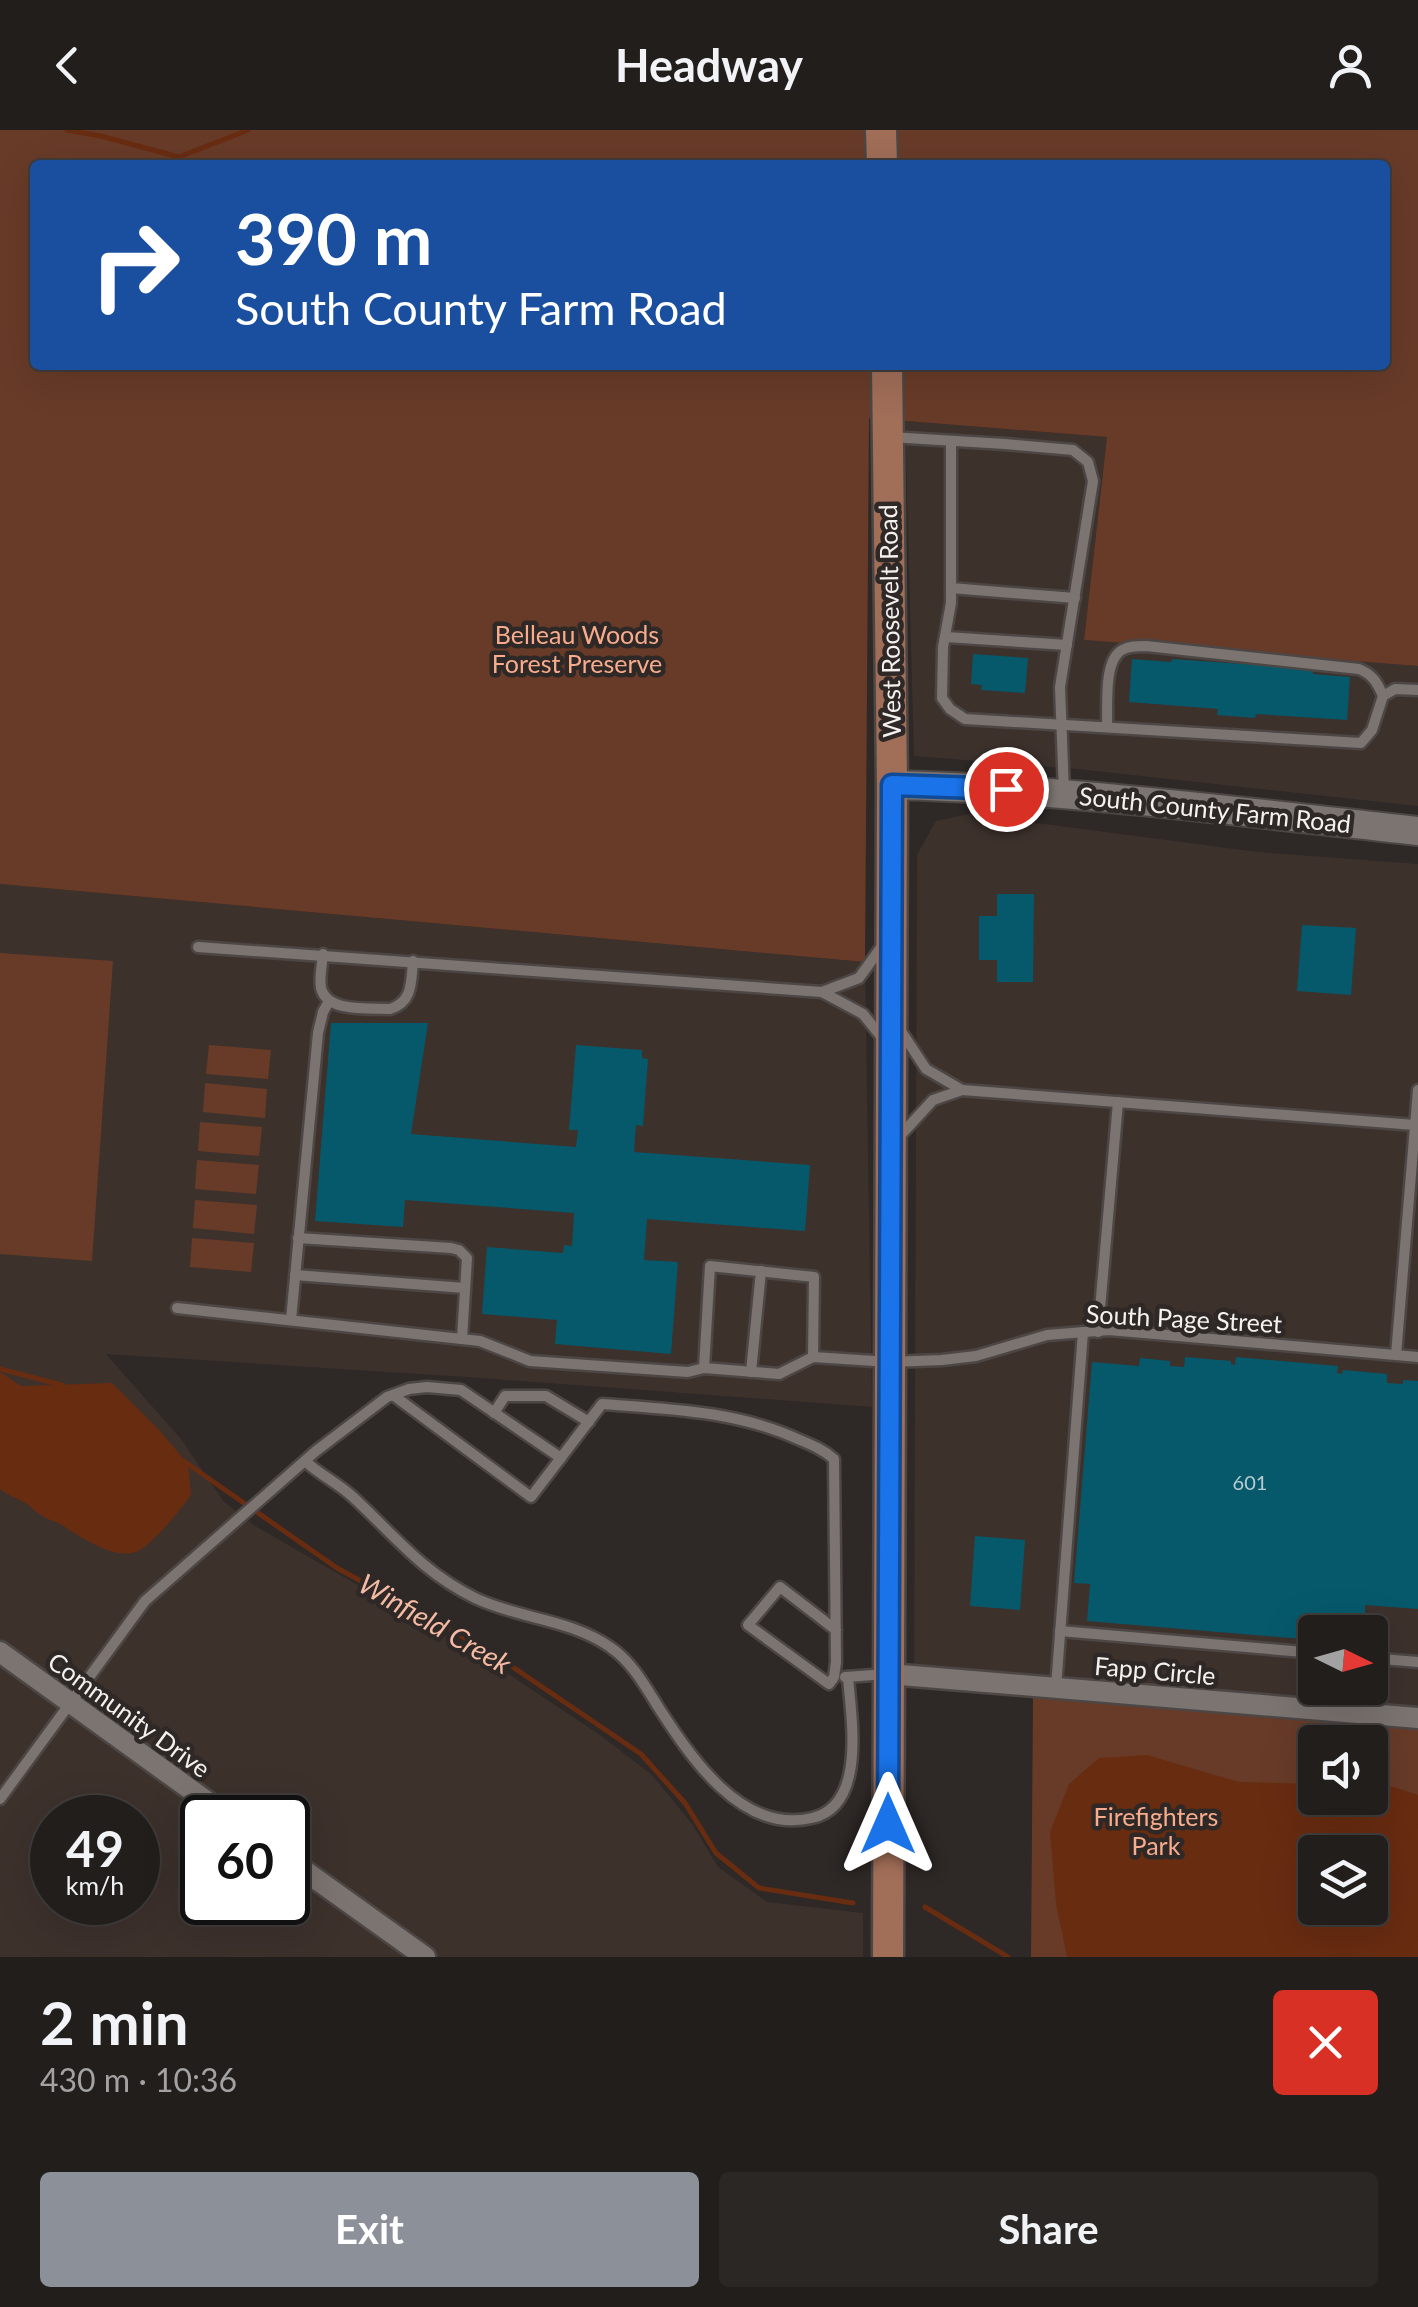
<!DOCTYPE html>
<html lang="en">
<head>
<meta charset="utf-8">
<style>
  body { margin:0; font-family:Lato,sans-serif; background:#2a2725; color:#f1f3f6; height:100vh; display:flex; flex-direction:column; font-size:38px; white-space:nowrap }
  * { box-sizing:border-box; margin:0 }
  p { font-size:32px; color:#a2a2a3 }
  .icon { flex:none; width:55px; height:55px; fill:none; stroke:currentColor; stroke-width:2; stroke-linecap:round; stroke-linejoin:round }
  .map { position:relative; height:1827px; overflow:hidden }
  .side { display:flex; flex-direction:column; background:#221e1c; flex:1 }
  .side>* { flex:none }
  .guide { position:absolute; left:30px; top:30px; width:1360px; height:210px; border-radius:10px; box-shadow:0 10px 40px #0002,0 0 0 2px #3f3c3b; background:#1a4fa0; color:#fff; overflow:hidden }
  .needle { width:65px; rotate:95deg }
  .tools { position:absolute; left:1298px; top:1485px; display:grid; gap:20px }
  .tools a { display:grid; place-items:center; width:90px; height:90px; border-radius:10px; background:#221e1c; box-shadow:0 10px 40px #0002,0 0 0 2px #3f3c3b; font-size:50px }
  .speed { position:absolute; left:30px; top:1665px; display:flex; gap:20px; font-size:50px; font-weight:700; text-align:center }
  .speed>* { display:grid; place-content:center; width:130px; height:130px; border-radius:50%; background:#221e1c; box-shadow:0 10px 40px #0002,0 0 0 2px #3f3c3b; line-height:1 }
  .speed small { font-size:25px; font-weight:400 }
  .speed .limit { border:5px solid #111; border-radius:15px; background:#fff; color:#111 }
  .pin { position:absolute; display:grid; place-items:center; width:85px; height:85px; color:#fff; margin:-42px; border:5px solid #fff; border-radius:50%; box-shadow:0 2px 10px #0007 }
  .me { position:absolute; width:110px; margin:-55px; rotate:0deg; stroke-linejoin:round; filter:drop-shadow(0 0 8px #0008) }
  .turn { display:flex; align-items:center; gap:35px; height:210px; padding:0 40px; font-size:45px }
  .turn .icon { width:130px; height:130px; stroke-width:2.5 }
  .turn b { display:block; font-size:70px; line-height:85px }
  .round { display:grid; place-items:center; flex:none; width:105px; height:105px; border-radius:10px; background:#2a2725 }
  .summary { display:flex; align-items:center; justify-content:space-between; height:170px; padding:0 40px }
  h1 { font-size:60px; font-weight:700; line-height:75px }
  .button { display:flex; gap:20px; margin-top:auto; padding:20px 40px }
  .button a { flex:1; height:115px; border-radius:10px; background:#8c9099; color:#fff; font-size:40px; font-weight:700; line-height:115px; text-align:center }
  .button a+a { background:#2a2725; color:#f1f3f6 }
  header { display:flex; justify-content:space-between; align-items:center; height:130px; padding:0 40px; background:#221e1c; font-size:45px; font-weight:700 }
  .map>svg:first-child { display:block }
  .built { fill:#3d312c; fill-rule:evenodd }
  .green { fill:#683b28; fill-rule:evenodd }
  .water { fill:#682c11; fill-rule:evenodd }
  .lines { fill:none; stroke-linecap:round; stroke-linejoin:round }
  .stream { stroke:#682c11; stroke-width:5 }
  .building { fill:#06596b }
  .lane-casing { stroke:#4c4745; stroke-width:15 }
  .street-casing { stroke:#4c4745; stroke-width:25 }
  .secondary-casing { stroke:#4c4745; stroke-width:32 }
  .primary-casing { stroke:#4c4745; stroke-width:35 }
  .lane { stroke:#7b7471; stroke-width:10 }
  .street { stroke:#7b7471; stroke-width:20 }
  .secondary { stroke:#7b7471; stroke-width:28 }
  .primary { stroke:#a16e58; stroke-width:30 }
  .route-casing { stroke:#114b97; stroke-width:25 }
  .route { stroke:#1a73e8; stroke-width:18 }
  .labels { text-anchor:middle; stroke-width:9; stroke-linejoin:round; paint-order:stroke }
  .number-label { font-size:20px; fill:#b9cbce }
  .street-label { font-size:25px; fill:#f5f1ef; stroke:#2e2826 }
  .park-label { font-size:25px; fill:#f8ac8d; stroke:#2e2826 }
  .water-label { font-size:28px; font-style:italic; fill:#f5bba4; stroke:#2e2826 }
</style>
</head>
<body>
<header><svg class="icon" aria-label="back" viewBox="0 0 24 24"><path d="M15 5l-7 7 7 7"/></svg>Headway<svg class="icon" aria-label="person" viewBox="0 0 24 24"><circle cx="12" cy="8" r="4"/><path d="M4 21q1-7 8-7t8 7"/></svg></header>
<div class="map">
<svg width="1418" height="1827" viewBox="0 0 1418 1827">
  <rect width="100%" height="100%" fill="#2e2826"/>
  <g class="built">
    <polygon points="905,291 1107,307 1084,510 1418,536 1418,676 1077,639 914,626"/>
    <path d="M 969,684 L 1258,722 L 1418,734 L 1418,1598 L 914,1557 L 917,725 L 936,691 ZM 1315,1502 L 1370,1502 L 1370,1558 L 1315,1558 Z"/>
    <path d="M 0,754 L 865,832 L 872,1277 L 467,1247 L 106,1224 L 181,1309 L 224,1372 L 255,1396 L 483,1527 L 600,1605 L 652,1645 L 692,1694 L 718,1737 L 767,1772 L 863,1783 L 863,1827 L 0,1827 ZM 52,1688 L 138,1688 L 138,1772 L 52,1772 ZM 202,1688 L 288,1688 L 288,1772 L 202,1772 Z"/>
  </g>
  <g class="green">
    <path d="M 0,0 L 1418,0 L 1418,536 L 1084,510 L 1107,307 L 869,288 L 865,832 L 0,754 ZM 35,35 L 1385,35 L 1385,235 L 35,235 Z"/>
    <polygon points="0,823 113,831 92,1131 0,1124"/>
    <polygon points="209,915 271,920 268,949 206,944"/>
    <polygon points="205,953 267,959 265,988 203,982"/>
    <polygon points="200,992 262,997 259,1026 198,1021"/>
    <polygon points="197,1030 259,1035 256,1064 195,1059"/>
    <polygon points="195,1070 257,1075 254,1104 193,1098"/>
    <polygon points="192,1108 254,1113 251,1142 190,1137"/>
    <path d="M 1033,1567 L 1418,1598 L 1418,1827 L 1031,1827 ZM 1315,1612 L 1370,1612 L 1370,1668 L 1315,1668 ZM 1315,1722 L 1370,1722 L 1370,1778 L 1315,1778 Z"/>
  </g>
  <g class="water">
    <path d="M 0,1242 L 21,1256 L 112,1253 L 160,1301 L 188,1334 L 191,1365 C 181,1379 153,1414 138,1421 C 114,1432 79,1405 60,1394 C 53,1391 45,1388 39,1384 C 34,1381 31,1376 27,1374 C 17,1368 9,1366 0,1359 Z"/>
    <path d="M 1147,1625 L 1239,1652 L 1315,1654 L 1315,1668 L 1370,1668 L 1370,1656 L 1394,1657 L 1418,1665 L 1418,1827 L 1067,1827 L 1056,1774 L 1050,1702 L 1069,1654 L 1099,1628 ZM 1315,1722 L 1370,1722 L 1370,1778 L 1315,1778 Z"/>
  </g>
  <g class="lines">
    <g class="stream">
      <polyline points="67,0 101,6 179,27 248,0"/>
      <polyline points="0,1239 62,1255"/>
      <polyline points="185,1332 337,1438 492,1523 641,1624 685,1673 716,1723 759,1758 853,1773"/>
      <polyline points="925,1777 1008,1827"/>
    </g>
  </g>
  <g class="building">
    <polygon points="973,524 1028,528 1025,563 981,560 982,555 971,554"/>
    <polygon points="1132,529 1171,532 1172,529 1313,539 1313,544 1350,547 1347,590 1256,584 1255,588 1217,585 1218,579 1129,572"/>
    <polygon points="997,764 1034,764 1033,852 997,852 997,830 979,830 979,786 997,786"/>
    <polygon points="1302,795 1356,798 1351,865 1297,861"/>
    <polygon points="331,893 428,893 411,1004 576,1017 578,1000 569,1000 576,915 642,920 642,928 648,929 643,996 636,995 634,1022 810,1035 805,1101 647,1089 644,1130 678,1132 671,1224 555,1214 557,1190 482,1184 487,1117 563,1123 564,1115 572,1116 574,1083 405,1070 403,1097 315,1091"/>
    <polygon points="1185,1227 1231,1231 1231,1234 1235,1235 1236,1227 1338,1236 1337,1243 1342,1244 1343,1240 1387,1244 1387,1253 1403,1254 1403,1250 1418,1251 1418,1479 1365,1475 1365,1485 1347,1484 1345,1502 1315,1502 1315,1510 1087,1491 1090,1454 1074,1453 1092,1232 1139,1236 1140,1228 1170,1231 1170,1236 1184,1237"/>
    <polygon points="975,1406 1025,1410 1020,1480 970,1476"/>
  </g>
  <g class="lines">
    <defs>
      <g id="lane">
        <polyline points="890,307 1005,314 1073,320 1088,332 1093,351 1060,557 1064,663"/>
        <polyline points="951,311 951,473 943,517 942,568 950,579 965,589 1361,613 1372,600 1383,566 1395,559 1418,560"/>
        <polyline points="951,458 1075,468"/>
        <polyline points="946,507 1067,515"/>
        <path d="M 1107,597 C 1108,577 1103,531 1122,520 C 1129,516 1137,516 1146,516 L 1359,539 C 1373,545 1377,552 1383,566"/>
        <polyline points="198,817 822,862"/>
        <path d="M 323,824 C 322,835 319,848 321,858 C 327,883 370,878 390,879 C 413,872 411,852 413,831"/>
        <polyline points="884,910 863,884 822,862 859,848 885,812"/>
        <polyline points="962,960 1415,995"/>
        <polyline points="898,1008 933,970 962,960 926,939 899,898"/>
        <polyline points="298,1108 451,1118 459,1120 467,1128 462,1209"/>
        <polyline points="295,1145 465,1158"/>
        <polyline points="177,1178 480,1211 530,1231 688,1242 704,1238 779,1244 813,1227 890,1232 942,1230 976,1226 1047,1205 1109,1200 1418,1227"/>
        <polyline points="291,1190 318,903 323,882 329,871"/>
        <polyline points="1098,1202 1118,972"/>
        <polyline points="1396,1225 1418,960"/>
        <polyline points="704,1238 710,1136 814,1147 813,1227"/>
        <polyline points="751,1242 761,1141"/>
        <path d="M 393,1265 L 531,1367 L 602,1274 C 670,1279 738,1281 800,1310 C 812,1315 824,1320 834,1329 L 836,1532 L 834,1547 L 829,1554 L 748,1495 L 780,1457 L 836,1500"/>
        <polyline points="494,1283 505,1266 546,1266 589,1292"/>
        <path d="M 305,1331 C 320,1345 338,1353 353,1367 C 395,1406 422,1442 475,1468 C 519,1489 570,1489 610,1517 C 631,1531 644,1554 657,1575 C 690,1626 741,1705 812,1688 C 867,1676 851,1587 848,1547"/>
        <polyline points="1060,1501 1315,1523"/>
        <polyline points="1370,1528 1418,1532"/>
        <polyline points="845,1547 888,1544"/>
        <polyline points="1056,1557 1083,1202"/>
        <polyline points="0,1669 145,1471 316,1321 387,1267 409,1259 427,1257 461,1260 561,1328"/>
      </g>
      <g id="street">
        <polyline points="0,1522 230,1688"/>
        <polyline points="889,1544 1418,1588"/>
        <polyline points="288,1729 425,1827"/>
      </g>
      <path id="secondary" d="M 892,655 C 1068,659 1243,682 1418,701"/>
      <g id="primary">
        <polyline points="881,0 882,35"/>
        <polyline points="887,235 892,655 888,1827"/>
      </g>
    </defs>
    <use href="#lane" class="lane-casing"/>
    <use href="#street" class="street-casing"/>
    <use href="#secondary" class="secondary-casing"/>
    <use href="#primary" class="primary-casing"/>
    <use href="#lane" class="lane"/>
    <use href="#street" class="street"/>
    <use href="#secondary" class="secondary"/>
    <use href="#primary" class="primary"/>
  </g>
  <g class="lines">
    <defs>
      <polyline id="route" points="888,1694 892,655 1006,659"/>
    </defs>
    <use href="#route" class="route-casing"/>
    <use href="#route" class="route"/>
  </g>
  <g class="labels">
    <g class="number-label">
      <text x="1250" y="1360">601</text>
    </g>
    <g class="street-label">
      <text transform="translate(890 491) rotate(-91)" y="9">West Roosevelt Road</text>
      <text transform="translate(1215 680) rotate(6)" y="9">South County Farm Road</text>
      <text transform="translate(1184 1189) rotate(3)" y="9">South Page Street</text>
      <text transform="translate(1155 1541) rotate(5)" y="9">Fapp Circle</text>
      <text transform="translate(129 1585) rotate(36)" y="9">Community Drive</text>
    </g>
    <g class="park-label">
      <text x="577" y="514">Belleau Woods<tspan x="577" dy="29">Forest Preserve</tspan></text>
      <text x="1156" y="1696">Firefighters<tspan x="1156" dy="29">Park</tspan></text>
    </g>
    <g class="water-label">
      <text transform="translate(435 1494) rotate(30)" y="10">Winfield Creek</text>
    </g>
  </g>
</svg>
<div class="tools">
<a><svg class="needle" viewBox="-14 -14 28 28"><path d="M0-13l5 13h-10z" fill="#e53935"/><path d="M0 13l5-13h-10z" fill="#a2a2a3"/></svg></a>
<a><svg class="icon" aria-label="sound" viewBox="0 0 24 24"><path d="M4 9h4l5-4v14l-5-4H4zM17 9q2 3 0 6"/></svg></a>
<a><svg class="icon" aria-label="layers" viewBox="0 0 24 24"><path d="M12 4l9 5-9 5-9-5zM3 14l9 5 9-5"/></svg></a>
</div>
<div class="speed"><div>49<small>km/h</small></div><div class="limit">60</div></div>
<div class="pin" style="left:1006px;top:659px;background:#d93025"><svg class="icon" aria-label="arrive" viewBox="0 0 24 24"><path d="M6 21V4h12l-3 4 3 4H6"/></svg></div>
<svg class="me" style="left:888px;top:1694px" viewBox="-20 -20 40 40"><path d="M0-17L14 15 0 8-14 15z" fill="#1a73e8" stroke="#fff" stroke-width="4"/></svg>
<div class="guide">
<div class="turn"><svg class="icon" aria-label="right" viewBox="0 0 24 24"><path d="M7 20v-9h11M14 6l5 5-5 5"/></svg><div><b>390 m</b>South County Farm Road</div></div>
</div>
</div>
<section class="side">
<div class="summary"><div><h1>2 min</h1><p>430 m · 10:36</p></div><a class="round" style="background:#d93025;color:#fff"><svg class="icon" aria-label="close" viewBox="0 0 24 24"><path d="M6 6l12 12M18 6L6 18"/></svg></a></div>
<div class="button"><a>Exit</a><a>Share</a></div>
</section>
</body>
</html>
